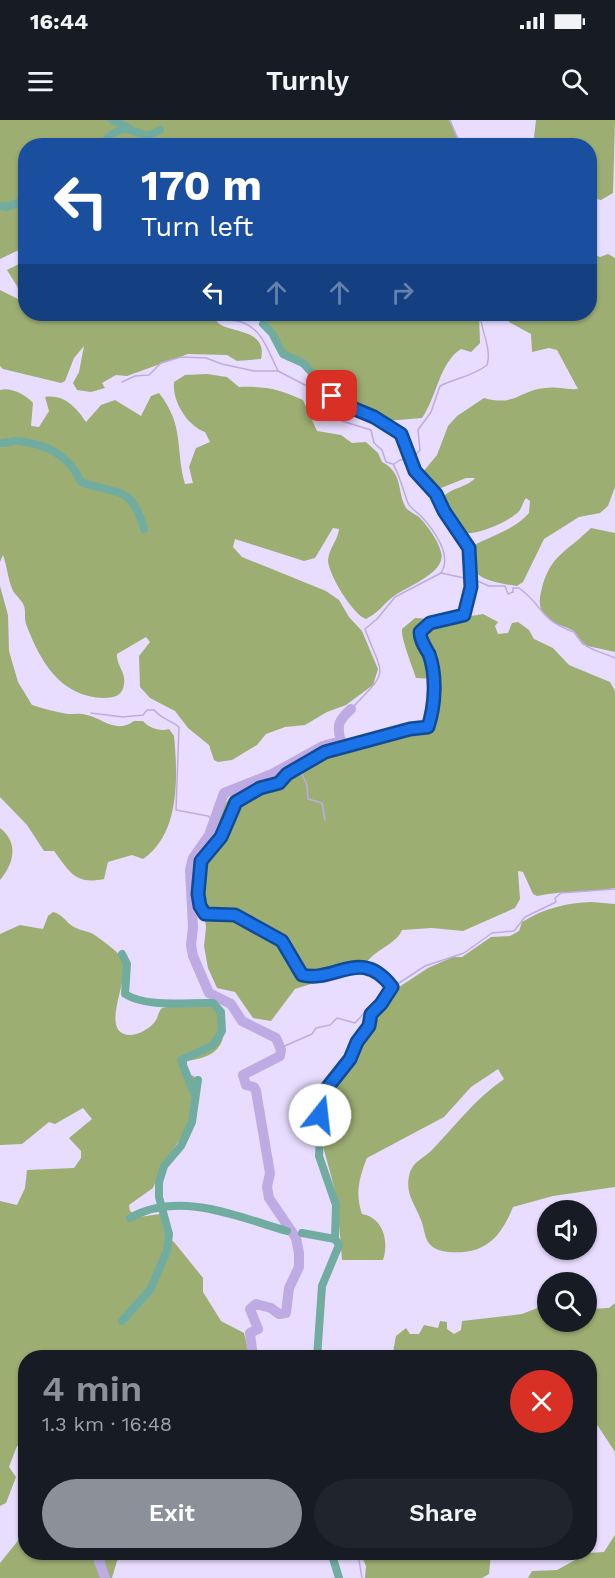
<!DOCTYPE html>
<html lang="en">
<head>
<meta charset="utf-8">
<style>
  body { margin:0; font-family:"Work Sans",sans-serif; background:#20242c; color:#f1f3f6; height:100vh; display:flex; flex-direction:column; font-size:22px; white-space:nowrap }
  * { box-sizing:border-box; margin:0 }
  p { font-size:20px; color:#9ea1a6 }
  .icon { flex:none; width:33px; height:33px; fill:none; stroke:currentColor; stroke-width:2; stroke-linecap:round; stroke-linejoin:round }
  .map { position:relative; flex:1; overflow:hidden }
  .drawer { position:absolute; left:18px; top:1230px; width:579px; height:210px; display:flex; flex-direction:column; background:#171b24; border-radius:24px; box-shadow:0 2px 4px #0004 }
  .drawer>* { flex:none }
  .banner { position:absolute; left:18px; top:18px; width:579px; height:183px; border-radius:24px; box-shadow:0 2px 4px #0004; background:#1a4fa0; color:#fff; overflow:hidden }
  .fabs { position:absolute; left:537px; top:1080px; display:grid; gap:12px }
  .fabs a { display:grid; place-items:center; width:60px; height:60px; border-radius:50%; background:#171b24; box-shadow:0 2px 4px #0004; font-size:30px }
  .pin { position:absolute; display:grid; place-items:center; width:51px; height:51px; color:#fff; margin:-26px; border-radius:12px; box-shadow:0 3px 9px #0006 }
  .me { position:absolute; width:66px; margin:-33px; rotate:16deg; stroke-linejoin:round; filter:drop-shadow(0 0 4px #0008) }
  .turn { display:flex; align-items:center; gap:21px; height:126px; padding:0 24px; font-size:27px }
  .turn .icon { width:78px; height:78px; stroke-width:2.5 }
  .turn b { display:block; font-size:42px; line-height:51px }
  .lanes { display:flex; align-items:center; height:57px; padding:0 24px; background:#0003; justify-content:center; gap:30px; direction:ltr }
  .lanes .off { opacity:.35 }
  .round { display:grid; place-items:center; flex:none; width:63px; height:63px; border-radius:32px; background:#20242c }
  .summary { display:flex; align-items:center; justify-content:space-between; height:102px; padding:0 24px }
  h1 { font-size:36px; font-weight:600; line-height:45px; color:#8c9099 }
  .primary-button { display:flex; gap:12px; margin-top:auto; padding:12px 24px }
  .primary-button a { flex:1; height:69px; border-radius:36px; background:#8c9099; color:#fff; font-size:24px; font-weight:600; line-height:69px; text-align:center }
  .primary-button a+a { background:#20242c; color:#f1f3f6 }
  .status { display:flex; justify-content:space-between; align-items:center; height:42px; padding:0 30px; background:#171b24; direction:ltr }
  .status svg { height:16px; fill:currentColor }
  header { display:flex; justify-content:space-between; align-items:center; height:78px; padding:0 24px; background:#171b24; font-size:27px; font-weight:600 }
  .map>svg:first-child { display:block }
  .forest { fill:#9dae73 }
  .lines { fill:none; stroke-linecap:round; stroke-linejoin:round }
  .stream { stroke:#bfabe3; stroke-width:1.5 }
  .river { stroke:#bfabe3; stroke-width:10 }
  .street { stroke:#71aca1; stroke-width:8 }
  .route-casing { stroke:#114b97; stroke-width:15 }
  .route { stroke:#1a73e8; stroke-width:10 }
</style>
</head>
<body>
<div class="status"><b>16:44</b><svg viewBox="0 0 49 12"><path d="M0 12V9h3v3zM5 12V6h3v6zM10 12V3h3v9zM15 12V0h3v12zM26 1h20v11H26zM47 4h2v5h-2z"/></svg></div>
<header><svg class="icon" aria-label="menu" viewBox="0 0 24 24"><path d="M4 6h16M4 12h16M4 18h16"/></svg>Turnly<svg class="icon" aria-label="search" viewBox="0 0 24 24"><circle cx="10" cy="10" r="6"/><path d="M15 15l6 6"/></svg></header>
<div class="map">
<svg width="615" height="1458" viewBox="0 0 615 1458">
  <rect width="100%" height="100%" fill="#e8ddfe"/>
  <g class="forest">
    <polygon points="0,0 449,0 462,25 26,26 25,127 0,139"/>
    <polygon points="536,0 615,0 613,73 601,80 590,78 590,26 538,25 534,17"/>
    <path d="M 590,132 L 600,137 L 608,134 L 615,138 L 615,367 L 608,386 L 600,393 L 579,397 L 544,419 L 523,462 L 517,466 C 505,464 486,462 476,453 L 476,434 L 472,426 C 491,416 514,410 529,393 L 530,381 L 526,378 C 522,383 522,390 516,394 C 505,403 476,416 462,413 L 442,378 C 451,367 467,368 475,358 L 466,358 L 436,370 L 422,353 L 437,335 L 448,306 L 457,296 L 484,278 C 515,287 520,270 545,268 C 557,266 567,270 578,269 L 557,230 L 549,228 L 532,232 L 531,214 L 509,202 L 508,194 L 590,194 Z"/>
    <path d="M 25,141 L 26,194 L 209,194 C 213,197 218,204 223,206 C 239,213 267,212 261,239 L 237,241 L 227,235 L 188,234 L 127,256 L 116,255 L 102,263 L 105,268 L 91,272 L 77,270 L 73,263 L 79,252 L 84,226 L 74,238 L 65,261 L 61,263 L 3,249 L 0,246 L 0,170 L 22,181 L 17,166 L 7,150 Z"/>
    <path d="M 250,194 L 479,194 L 480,223 L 471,232 L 461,229 C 439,243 437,277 422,298 L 386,301 L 339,279 L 318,254 L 285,233 L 268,205 Z"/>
    <path d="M 207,254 L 227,257 L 239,267 C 266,266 279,269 303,280 L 317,311 L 341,315 L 352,323 L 366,322 L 378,333 L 382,342 C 405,354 396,374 407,389 C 410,392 415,394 419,397 C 427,405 438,420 441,432 C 447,453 407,466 394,476 C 382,485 381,491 366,499 C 353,495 328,454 328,440 C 329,428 338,420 339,409 L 333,408 L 315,438 L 304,441 L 235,419 L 233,427 L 242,437 L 326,471 L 339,480 L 349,497 L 362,511 L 378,549 L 373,565 L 346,585 L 327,592 L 305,605 L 285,607 L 266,614 L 257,625 L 232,640 L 218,642 L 214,640 L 209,625 L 188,608 L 175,591 L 150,578 L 140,567 L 139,536 L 150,522 L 146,517 L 117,534 C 116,545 126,552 124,564 C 123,575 115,578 104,578 C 60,577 40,541 26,504 C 24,499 26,491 24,486 C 22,480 16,476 13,471 C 8,460 7,446 3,435 L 0,442 L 0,270 C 11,267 26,275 33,283 L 31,306 L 39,307 L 49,291 L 45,277 C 64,274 76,287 86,302 L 101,285 L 115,280 L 141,296 L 151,276 L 159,273 C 185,306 175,329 185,364 L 193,363 L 189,347 L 196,328 L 210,322 L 205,312 C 188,306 172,282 174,262 L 185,255 Z"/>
    <path d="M 591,408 L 615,413 L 615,532 L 583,525 C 578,520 578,513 572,510 C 562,505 552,504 544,494 C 539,488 539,480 541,472 C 549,435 567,432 591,408 Z"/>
    <path d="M 0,466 L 8,495 L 9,531 L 18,562 L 32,585 C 44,589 56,592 68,594 C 74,594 81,593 87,595 C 104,599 116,614 134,601 L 143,601 C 149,608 160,612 169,609 L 174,616 C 178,657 180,714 143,739 L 132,735 L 108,742 L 104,759 C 75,765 70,752 54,731 L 44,731 L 27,705 L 0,677 Z"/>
    <path d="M 483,494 L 498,502 L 495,506 L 498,514 L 508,513 L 512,503 L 518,502 L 529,510 L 534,519 L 553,528 L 569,545 L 610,562 L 615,571 L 615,768 C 589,773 563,770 537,776 L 533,774 L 523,752 L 518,751 L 520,779 L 515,788 L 463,811 L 432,808 L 402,810 C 396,825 374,829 364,846 L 342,846 L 333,857 L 295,869 L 271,901 L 253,898 L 235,872 L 217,868 L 208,848 L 204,826 L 206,807 L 198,743 L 216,711 L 222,688 L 230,677 L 236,670 L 252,665 L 291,656 L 323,636 L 427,610 L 435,559 L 416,558 C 412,545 401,519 402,509 L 415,498 L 447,500 Z"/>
    <path d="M 0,708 C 19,723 14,743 0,760 Z"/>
    <path d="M 592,782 L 615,784 L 615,1067 L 553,1076 L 513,1087 C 500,1119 484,1135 448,1132 C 440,1131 433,1129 428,1122 C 424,1115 424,1107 421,1100 C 414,1082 404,1073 410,1052 C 414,1041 424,1038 432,1030 C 458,1003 473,981 504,959 L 498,949 L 471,967 L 444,997 L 367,1038 C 359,1058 355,1074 362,1094 C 384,1098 389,1122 383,1140 L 342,1140 L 337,1078 L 323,1026 L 322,996 L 328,970 L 374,896 L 393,871 L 428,848 L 453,837 L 462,837 L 491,817 L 510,816 L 519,811 L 522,802 C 545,788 566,783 592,782 Z"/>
    <path d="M 53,792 C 64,795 65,802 74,807 C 81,811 90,811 96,816 C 102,820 121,834 123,840 C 130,857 102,906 124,914 C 134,918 151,909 156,900 C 159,895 158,892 162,888 C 175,885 195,881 208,885 C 225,890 229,917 217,929 C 210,937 198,939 187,941 L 187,953 L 195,957 L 191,997 L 182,1017 L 162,1045 L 153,1068 L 129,1085 L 130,1091 L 139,1097 L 160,1094 L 166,1117 L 174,1122 L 203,1158 L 203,1172 L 221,1201 L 244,1213 L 250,1237 L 26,1238 L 25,1329 L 24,1324 L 17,1326 L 9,1347 L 16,1357 L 6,1383 L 0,1386 L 0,1081 L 17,1085 L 25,1068 L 27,1050 L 74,1048 L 81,1038 L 81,1031 L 69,1018 L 92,999 L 83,988 L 55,1004 L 49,1002 L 22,1024 L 0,1025 L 0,814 L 20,805 L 43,809 L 48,796 Z"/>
    <polygon points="547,1180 548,1202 586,1202 587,1189 609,1188 615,1183 615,1332 596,1303 591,1300 590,1302 590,1238 392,1237 396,1216 406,1208 410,1214 419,1214 424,1205 438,1208 440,1201 447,1202 447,1209 454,1214 461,1210 462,1201 522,1194 545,1185"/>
    <polygon points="25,1412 26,1432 126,1433 117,1441 112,1458 0,1458 0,1443"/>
    <polygon points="615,1415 615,1458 528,1458 532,1451 557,1450 588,1433 604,1432"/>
    <polygon points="360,1433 491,1433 489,1454 482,1458 365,1458 366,1446"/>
  </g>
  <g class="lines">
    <g class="stream">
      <polyline points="450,0 457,17 465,26"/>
      <path d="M 214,194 C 222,202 231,199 241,202 C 262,208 269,233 278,251"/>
      <polyline points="239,194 240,201"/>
      <path d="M 122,262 L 135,256 L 149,255 L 161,243 L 181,237 L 206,238 L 222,244 L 254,251 L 278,251 L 309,267 L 324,292 L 342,301 L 371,310 L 374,323 L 382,330 L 386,342 L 393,344 C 400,356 403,370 408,383 C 410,388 417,392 421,396 C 433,409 453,435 441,453 L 395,477 L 377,499 L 365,509 C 383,558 391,548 351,589"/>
      <path d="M 413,338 L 420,330 L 418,310 L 431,292 L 440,266 C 456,258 474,256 487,245 C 492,228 481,211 480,194"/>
      <polyline points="394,344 400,340 408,339"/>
      <polyline points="441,453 469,459"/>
      <path d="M 473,459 L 489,466 L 505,466 L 508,474 L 513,472 L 513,468 L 519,468 C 545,487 539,500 574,512 C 586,531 595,529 615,538"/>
      <path d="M 91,593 L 123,597 L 143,595 L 147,590 L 154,590 C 164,601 170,599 179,607 L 176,690 L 208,696 L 214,702"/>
      <polyline points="300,650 307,665 308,679 322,683 325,700"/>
      <polyline points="396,865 425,846 464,833 492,813 514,811 525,797 556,782 555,778 561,773 615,769"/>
      <polyline points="280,928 312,914 316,908 330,905 337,898 355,903 388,867"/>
      <polyline points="349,1432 359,1440 362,1458"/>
    </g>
    <g class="river">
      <path d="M 253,1238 L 250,1213 L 258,1209 L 250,1189 L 256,1184 L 271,1188 L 279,1194 L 286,1193 L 289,1168 L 299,1147 L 299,1133 L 296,1118 L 269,1078 L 267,1067 L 270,1053 L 256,971 L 254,967 L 246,965 L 243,955 L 280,936 L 281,930 L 276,918 L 242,901 L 231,884 L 209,873 L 193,836 L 191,825 L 193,807 L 190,750 L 193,738 L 209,715 L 224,673 L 272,654 L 323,626 L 341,621 C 336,605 339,600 351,589"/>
      <polyline points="104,1432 99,1441 105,1458"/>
    </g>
    <g class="street">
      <polyline points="112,0 129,8"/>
      <polyline points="100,26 112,14 124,8 148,16 160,10"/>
      <polyline points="0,86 7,87 26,80"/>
      <path d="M 263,204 L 272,213 L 283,234 L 303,243 L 314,255 L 326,257 L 326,265 L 338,282 L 374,297 L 401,314 L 415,351 L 437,374 L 444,391 L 469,428 L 471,467 L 467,492 C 454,504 432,497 420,512 C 420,520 425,527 428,534 C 437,556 435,586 428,607 L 410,609 L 325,632 L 287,654 L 279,663 L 245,675 L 231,690 L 221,717 L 201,742 L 199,774 L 202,791 L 210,796 L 235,795 L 282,821 L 300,854 C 330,867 359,823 392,867 L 381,884 L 371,894 L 369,906 L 357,922 L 347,945 L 327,968 L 322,981 L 319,1036 L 336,1085 L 335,1119 L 339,1125 L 322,1166 L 317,1238"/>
      <path d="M 0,323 C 7,324 13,320 19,321 C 48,325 69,335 81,362 C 117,375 132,365 144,409"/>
      <path d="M 122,834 L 127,844 L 125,874 C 147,888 186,882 213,883 L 221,892 L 222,911 L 213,925 L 181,940 L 194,973"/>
      <path d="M 130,1098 C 179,1070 238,1097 287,1111"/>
      <polyline points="302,1113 335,1119"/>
      <polyline points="122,1201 150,1170 167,1131 169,1114 159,1077 159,1062 164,1046 181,1026 192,1002 198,960"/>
      <polyline points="331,1432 339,1458"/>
    </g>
  </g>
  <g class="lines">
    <defs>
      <path id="route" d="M 320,995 L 327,968 L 350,939 L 357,922 L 369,906 L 371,894 L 381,884 L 392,867 C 361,826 336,863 302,855 L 282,821 L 235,795 L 205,794 L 200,786 L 198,774 L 201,741 L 221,717 L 236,682 L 260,668 L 279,663 L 287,654 L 325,632 L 410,609 L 428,607 C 435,586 437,556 429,534 C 425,527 420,520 420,512 L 430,503 L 464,495 L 471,467 L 469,428 L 444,391 L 436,374 L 415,351 L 401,314 L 374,297 L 338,282 L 332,276"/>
    </defs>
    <use href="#route" class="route-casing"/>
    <use href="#route" class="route"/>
  </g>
</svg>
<div class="fabs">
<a><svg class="icon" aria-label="sound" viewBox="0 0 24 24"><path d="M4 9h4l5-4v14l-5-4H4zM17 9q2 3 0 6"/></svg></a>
<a><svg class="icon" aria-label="search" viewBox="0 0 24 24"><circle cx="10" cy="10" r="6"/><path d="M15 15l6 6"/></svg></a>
</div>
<div class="pin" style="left:332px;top:276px;background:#d93025"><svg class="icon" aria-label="arrive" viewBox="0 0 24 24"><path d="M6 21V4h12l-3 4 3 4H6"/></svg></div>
<svg class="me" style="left:320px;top:995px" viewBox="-20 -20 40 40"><circle r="19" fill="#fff"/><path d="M0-13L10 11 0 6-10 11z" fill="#1a73e8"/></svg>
<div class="banner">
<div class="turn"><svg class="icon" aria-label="left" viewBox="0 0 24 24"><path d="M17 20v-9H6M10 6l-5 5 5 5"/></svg><div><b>170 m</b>Turn left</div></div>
<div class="lanes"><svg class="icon" aria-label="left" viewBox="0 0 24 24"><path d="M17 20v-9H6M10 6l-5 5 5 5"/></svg><svg class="icon off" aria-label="ahead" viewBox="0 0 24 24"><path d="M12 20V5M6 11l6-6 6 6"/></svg><svg class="icon off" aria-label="ahead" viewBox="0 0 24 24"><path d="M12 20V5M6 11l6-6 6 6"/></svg><svg class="icon off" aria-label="right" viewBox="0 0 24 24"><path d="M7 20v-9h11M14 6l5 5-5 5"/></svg></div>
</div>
<section class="drawer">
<div class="summary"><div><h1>4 min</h1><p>1.3 km · 16:48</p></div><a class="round" style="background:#d93025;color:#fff"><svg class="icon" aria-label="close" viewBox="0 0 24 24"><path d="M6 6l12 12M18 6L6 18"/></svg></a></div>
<div class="primary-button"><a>Exit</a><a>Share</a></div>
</section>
</div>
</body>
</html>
